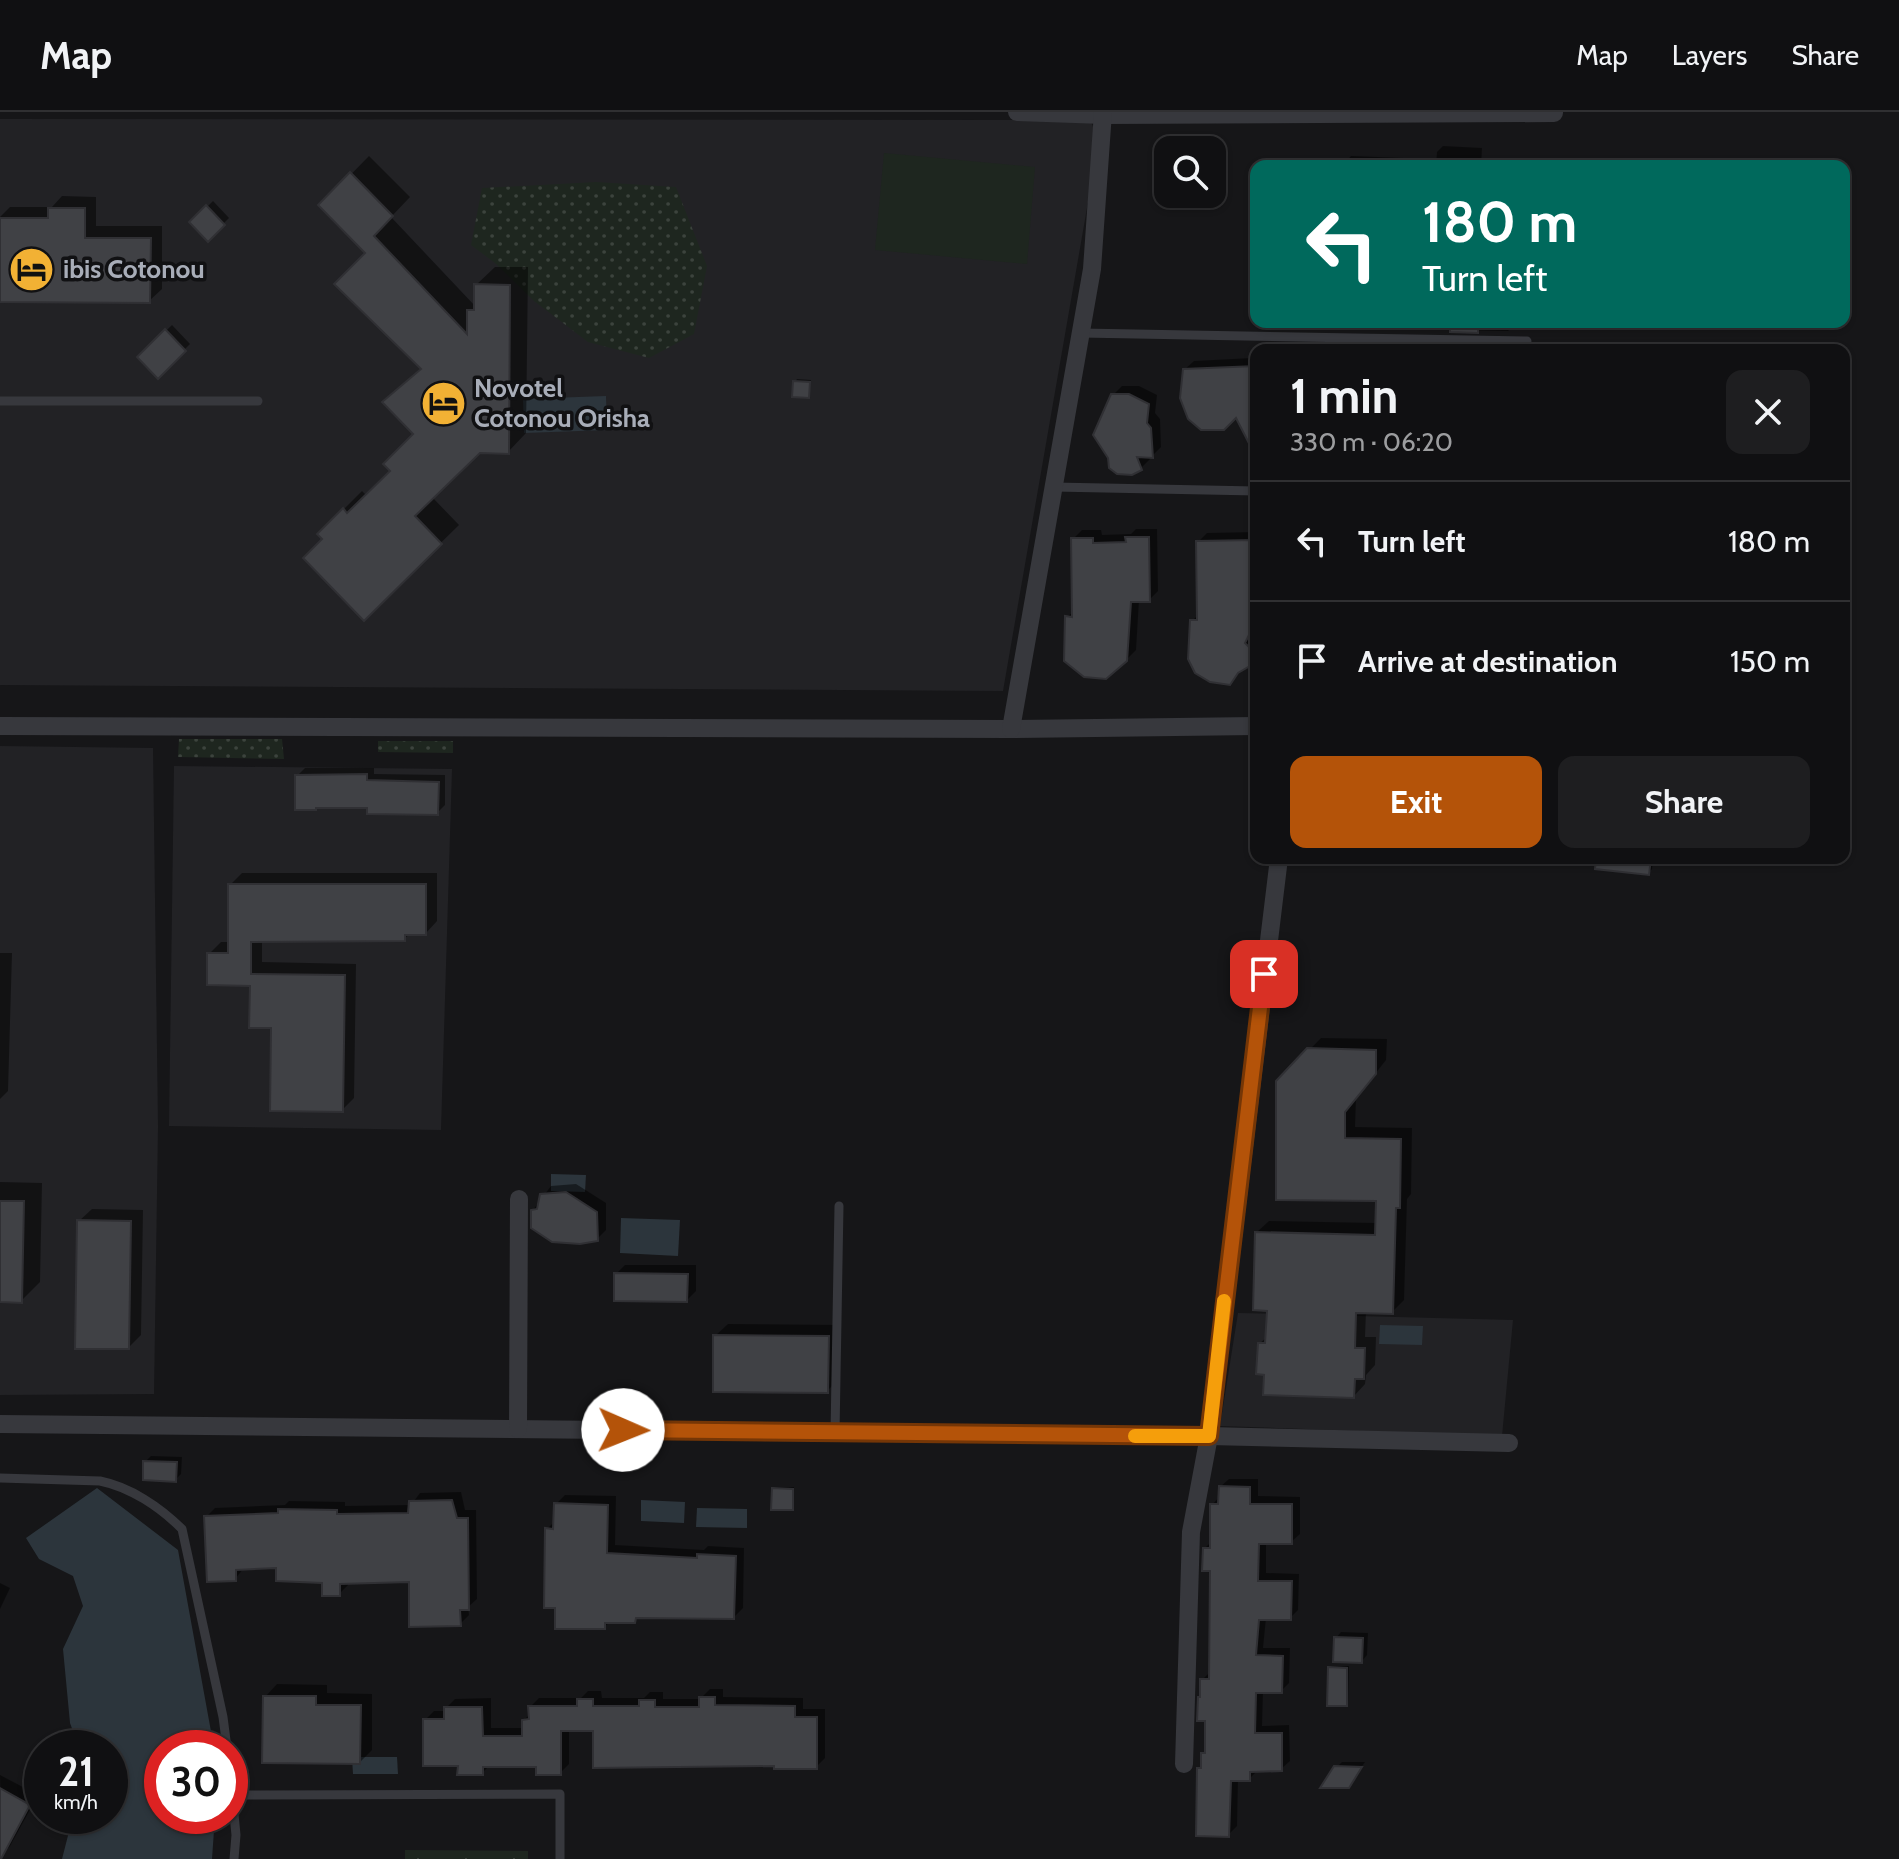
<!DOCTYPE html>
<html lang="en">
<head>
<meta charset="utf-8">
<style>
  body { margin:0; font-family:Cabin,sans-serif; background:#1e1e20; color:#f1f3f6; height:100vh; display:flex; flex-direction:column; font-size:30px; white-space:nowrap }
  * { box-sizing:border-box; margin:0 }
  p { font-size:26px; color:#9c9d9f }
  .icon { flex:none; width:44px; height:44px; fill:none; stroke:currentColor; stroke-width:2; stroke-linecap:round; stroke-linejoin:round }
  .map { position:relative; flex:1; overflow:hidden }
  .details { position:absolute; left:1250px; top:232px; width:600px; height:520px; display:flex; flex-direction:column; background:#101012; border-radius:16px; box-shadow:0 2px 6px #0004,0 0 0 2px #303032 }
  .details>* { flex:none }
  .hud { position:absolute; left:1250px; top:48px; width:600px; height:168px; border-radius:16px; box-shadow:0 2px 6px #0004,0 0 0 2px #303032; background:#00695c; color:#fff; overflow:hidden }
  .tools { position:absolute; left:1154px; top:24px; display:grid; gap:16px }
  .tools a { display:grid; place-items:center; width:72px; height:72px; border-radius:16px; background:#101012; box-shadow:0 2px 6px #0004,0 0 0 2px #303032; font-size:40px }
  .speed { position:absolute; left:24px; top:1618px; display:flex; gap:16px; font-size:40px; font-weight:700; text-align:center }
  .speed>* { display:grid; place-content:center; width:104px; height:104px; border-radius:50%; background:#101012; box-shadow:0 2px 6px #0004,0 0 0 2px #303032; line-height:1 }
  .speed small { font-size:20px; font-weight:400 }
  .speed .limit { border:12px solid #d22; background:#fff; color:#111 }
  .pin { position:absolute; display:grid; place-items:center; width:68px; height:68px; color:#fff; margin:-34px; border-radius:16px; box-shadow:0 4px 12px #0006 }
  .me { position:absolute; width:88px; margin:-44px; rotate:91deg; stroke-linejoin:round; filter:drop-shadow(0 0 6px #0008) }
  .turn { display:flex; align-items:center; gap:28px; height:168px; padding:0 40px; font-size:36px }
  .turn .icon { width:104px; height:104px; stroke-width:2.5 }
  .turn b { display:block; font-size:56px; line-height:68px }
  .round { display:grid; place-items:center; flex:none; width:84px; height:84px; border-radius:16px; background:#1e1e20 }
  .headline { display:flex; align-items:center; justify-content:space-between; height:136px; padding:0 40px }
  h1 { font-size:48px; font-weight:700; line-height:60px }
  .button { display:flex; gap:16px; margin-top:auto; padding:16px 40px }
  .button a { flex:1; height:92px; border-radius:16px; background:#b45309; color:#fff; font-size:32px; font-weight:700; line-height:92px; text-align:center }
  .button a+a { background:#1e1e20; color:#f1f3f6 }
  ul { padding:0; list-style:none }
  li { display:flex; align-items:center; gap:24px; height:120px; padding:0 40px; border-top:2px solid #303032 }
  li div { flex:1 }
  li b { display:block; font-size:30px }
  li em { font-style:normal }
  header { display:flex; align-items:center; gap:48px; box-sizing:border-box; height:112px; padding:0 40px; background:#101012; border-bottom:2px solid #303032 }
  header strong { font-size:38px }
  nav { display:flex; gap:44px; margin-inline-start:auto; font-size:28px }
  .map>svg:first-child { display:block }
  .built { fill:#222225 }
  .grass { fill:url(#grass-dots) }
  .park { fill:url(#park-tufts) }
  .garden { fill:#1e261f }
  .water { fill:#2c353c }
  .shadow { fill:#0007 }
  .building { fill:#404145; stroke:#303034; stroke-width:2 }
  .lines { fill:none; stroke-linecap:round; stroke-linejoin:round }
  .service { stroke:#37383d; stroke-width:9 }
  .minor { stroke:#37383d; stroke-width:18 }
  .route-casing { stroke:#753606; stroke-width:20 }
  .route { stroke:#b45309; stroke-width:14 }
  .slow { stroke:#f59e0b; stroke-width:14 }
  .labels { text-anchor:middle; stroke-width:7; stroke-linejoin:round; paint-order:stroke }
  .poi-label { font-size:26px; font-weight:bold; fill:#a8adb8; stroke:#111113; text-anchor:start }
</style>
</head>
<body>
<header>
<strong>Map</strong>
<nav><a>Map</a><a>Layers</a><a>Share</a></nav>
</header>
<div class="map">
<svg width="1899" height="1747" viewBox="0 0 1899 1747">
  <defs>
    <pattern id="grass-dots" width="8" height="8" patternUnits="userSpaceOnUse" patternTransform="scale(2)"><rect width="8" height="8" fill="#1e261f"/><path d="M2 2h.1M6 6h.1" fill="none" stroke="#3c433d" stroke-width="1.8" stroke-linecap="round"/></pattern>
    <pattern id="park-tufts" width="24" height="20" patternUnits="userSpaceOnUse" patternTransform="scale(2)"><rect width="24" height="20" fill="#1e261f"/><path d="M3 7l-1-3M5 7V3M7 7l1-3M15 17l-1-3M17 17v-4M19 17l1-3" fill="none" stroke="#3c433d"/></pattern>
  </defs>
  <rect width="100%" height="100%" fill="#161618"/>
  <g class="built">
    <polygon points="0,7 1090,8 1099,27 1003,579 0,573"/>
    <polygon points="0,634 153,636 158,1014 154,1282 0,1283"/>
    <polygon points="174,654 452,657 441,1018 169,1014"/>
    <polygon points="1238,1201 1513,1208 1502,1324 1220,1314"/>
  </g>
  <g class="grass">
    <polygon points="596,70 676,75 707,154 694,222 649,246 588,230 534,189 495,151 471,133 482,76"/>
    <polygon points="179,627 282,627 284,647 178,645"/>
    <polygon points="378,629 453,629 453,641 378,640"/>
  </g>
  <polygon class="park" points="405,1738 528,1739 528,1747 405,1747"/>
  <polygon class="garden" points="884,41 1035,55 1027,152 875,138"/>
  <g class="water">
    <polygon points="606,284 607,318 524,321 523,287"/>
    <polygon points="551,1062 586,1063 585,1080 551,1079"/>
    <polygon points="621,1106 680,1108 678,1144 620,1141"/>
    <polygon points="1380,1213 1423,1214 1422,1233 1379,1232"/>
    <polygon points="97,1376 178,1438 214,1636 162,1636 162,1704 215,1704 212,1747 62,1747 73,1704 110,1704 110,1636 79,1636 70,1611 63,1537 83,1494 73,1464 39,1447 26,1426"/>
    <polygon points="641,1388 685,1390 684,1411 641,1409"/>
    <polygon points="697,1396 747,1397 747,1416 696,1415"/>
    <polygon points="352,1645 397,1645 398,1662 353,1662"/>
  </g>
  <g class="shadow">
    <polygon points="1443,34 1482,36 1481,54 1436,54 1437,40"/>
    <polygon points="369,44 410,85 391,105 476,195 476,173 495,155 528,155 526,321 508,340 479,339 432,385 459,413 364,506 325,427 319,422 362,379 367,384 393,359 415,322 384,290 422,255 368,141 321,93"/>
    <polygon points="1351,44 1403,46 1403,54 1342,54"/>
    <polygon points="62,84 96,85 96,114 162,114 162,177 149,189 0,188 0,105 10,95 52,95"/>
    <polygon points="213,89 229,106 208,127 192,110"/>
    <polygon points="1452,210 1517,210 1508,219 1452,218"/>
    <polygon points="172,213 190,232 158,264 139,245"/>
    <polygon points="1252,246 1248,270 1184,258 1194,249"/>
    <polygon points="797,267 811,268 808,284 795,270"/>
    <polygon points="1122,274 1139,274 1157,283 1155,301 1160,307 1161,335 1152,344 1149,344 1150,347 1141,356 1113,283"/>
    <polygon points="1136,417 1157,417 1158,479 1149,488 1139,488 1136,538 1126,548 1067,505 1074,499 1073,427 1082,418 1101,418 1102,423 1131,422"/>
    <polygon points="1256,420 1256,514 1253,521 1256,524 1256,547 1242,556 1230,570 1192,509 1199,502 1198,430 1207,421"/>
    <polygon points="305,656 374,656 374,662 445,663 445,693 437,701 369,695 297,664"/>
    <polygon points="1595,746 1653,746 1652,757 1648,761 1614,749 1595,750"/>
    <polygon points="242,761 437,761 437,809 426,821 411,821 404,827 262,828 262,850 356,852 354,986 342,998 274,914 252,872 209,842 221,830 230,830 230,773"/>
    <polygon points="0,841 12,841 8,979 0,987"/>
    <polygon points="1321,926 1387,927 1386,948 1356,986 1355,1015 1412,1016 1411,1082 1407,1087 1404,1188 1392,1200 1366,1199 1365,1225 1376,1225 1375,1253 1366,1263 1365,1272 1354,1284 1266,1261 1259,1232 1268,1224 1269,1197 1257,1120 1269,1109 1377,1111 1378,1087 1278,970"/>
    <polygon points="0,1070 42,1071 40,1170 21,1189 0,1188"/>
    <polygon points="576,1072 606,1091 606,1118 597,1127 533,1098 551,1074"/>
    <polygon points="92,1097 143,1098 141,1223 129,1235 79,1109"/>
    <polygon points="625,1153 696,1153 696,1179 687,1188 616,1162"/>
    <polygon points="728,1212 841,1213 840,1266 827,1279 715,1224"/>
    <polygon points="151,1344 182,1345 181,1362 175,1368 145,1350"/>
    <polygon points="1229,1367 1258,1367 1258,1384 1300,1385 1300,1422 1291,1430 1266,1430 1266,1461 1299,1462 1298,1498 1290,1506 1266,1506 1263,1536 1290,1536 1289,1571 1281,1579 1263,1579 1262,1614 1289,1613 1290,1649 1281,1657 1258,1658 1249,1667 1238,1667 1237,1714 1228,1723 1199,1657 1203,1652 1203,1642 1207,1637 1202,1568 1211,1559 1212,1457 1205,1436 1212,1429 1212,1393 1220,1384 1220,1375"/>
    <polygon points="776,1375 794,1375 792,1396 774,1377"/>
    <polygon points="461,1380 465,1398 476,1398 477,1487 468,1495 469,1503 460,1512 411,1468 348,1469 348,1473 339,1482 324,1469 278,1454 244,1456 235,1467 206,1405 215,1396 285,1393 289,1389 345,1390 345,1394 411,1393 420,1381"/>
    <polygon points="565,1383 616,1384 615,1433 704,1438 708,1434 744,1436 743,1496 734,1505 640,1504 635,1509 611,1509 604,1515 557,1494 547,1417 555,1409 556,1392"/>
    <polygon points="0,1471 10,1476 0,1497"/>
    <polygon points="1341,1520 1368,1521 1367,1543 1362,1549 1336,1526"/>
    <polygon points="1332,1554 1349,1554 1348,1590 1346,1592 1330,1556"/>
    <polygon points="277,1572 327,1573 327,1581 372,1582 372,1638 360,1650 265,1585"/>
    <polygon points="710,1577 723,1577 723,1585 803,1586 803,1597 825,1597 825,1646 816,1655 776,1652 595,1617 569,1617 569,1652 560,1661 538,1653 490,1653 482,1661 460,1652 425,1608 434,1599 446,1599 446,1596 455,1587 491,1586 491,1616 524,1616 524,1608 530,1602 530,1595 539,1586 581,1586 588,1579 601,1579 602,1586 644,1586 650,1580 663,1580 663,1587 700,1587"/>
    <polygon points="1342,1650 1365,1650 1348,1674 1336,1656"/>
    <polygon points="0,1663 38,1683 10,1734 2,1743"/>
  </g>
  <g class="building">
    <polygon points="350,60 393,104 374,124 467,222 467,198 474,198 474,172 510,173 509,342 480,341 415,404 442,432 364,509 303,446 322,427 317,422 343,396 347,401 390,359 383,352 413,322 382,290 421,257 334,172 365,141 318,93"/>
    <polygon points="206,93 225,113 208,130 189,110"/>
    <polygon points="48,96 85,96 85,126 151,126 150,191 0,190 0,106 48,106"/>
    <polygon points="1450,210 1478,210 1478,221 1450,220"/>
    <polygon points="165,217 186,239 158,267 137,245"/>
    <polygon points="1256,254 1256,345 1236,306 1224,318 1201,318 1188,307 1180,286 1183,257"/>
    <polygon points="793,269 810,270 809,286 792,285"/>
    <polygon points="1111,282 1129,282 1149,292 1147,311 1151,316 1153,346 1137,345 1142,358 1132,363 1117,362 1109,356 1108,346 1093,323"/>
    <polygon points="1125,425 1149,425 1150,490 1131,490 1127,549 1106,567 1084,565 1064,549 1065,504 1072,505 1071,426 1093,426 1093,431 1126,430"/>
    <polygon points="1256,428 1256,490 1252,490 1250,521 1245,531 1250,536 1255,551 1238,561 1230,573 1210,570 1195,561 1188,547 1190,508 1197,508 1196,429"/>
    <polygon points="367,662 367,668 439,670 438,703 367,702 367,696 316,696 316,698 295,698 295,663"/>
    <polygon points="1596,746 1651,746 1649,763 1595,757"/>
    <polygon points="228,772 426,772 426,823 405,823 405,829 251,830 251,862 345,863 343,1000 270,999 271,916 249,916 250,874 207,873 207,841 228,841"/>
    <polygon points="1307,936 1376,938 1376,962 1345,1000 1345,1026 1401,1027 1400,1096 1396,1096 1393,1202 1356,1201 1355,1236 1365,1236 1364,1267 1355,1267 1354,1286 1263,1283 1264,1263 1256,1262 1258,1231 1265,1231 1267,1199 1253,1198 1255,1120 1375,1123 1376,1089 1276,1088 1276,969"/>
    <polygon points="566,1080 597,1100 598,1129 580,1132 552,1130 531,1116 531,1098 537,1097 540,1082"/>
    <polygon points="0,1089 24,1089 22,1191 0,1190"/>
    <polygon points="77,1108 131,1109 129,1237 75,1237"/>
    <polygon points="614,1161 688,1162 687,1190 614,1189"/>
    <polygon points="713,1223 829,1224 828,1281 713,1280"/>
    <polygon points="143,1349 177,1350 176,1370 143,1368"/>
    <polygon points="1219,1374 1250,1375 1250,1392 1292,1392 1292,1432 1259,1432 1258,1469 1292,1469 1291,1508 1259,1508 1256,1543 1283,1544 1282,1581 1256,1581 1255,1621 1282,1621 1282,1659 1250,1660 1250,1669 1231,1669 1229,1725 1196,1724 1197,1656 1201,1656 1201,1641 1205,1641 1205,1609 1197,1609 1198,1585 1200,1585 1200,1567 1209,1567 1210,1459 1202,1459 1203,1436 1210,1436 1210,1392 1218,1392"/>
    <polygon points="772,1376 793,1377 793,1398 771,1398"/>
    <polygon points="452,1388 457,1406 468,1406 469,1498 460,1498 461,1514 409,1515 409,1470 340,1472 340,1484 322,1484 322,1471 276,1469 276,1456 236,1458 236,1469 207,1470 204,1404 278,1401 278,1397 337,1398 337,1402 408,1401 409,1389"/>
    <polygon points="554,1391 608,1393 607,1441 697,1446 697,1442 736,1444 734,1507 636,1506 635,1511 605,1511 605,1517 555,1517 555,1496 544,1496 545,1416 553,1417"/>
    <polygon points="1334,1525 1363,1526 1362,1551 1333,1550"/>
    <polygon points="1328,1555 1347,1556 1347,1594 1327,1594"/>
    <polygon points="263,1584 316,1584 316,1593 361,1593 360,1652 262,1651"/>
    <polygon points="699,1585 715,1585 715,1593 795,1594 795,1605 817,1605 817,1657 774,1657 774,1654 593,1656 593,1619 561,1619 561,1663 536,1663 536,1655 483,1655 483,1663 457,1663 458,1654 423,1654 423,1607 444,1607 444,1595 482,1595 483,1624 522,1624 522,1608 529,1607 528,1594 577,1594 577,1587 593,1587 593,1594 639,1594 639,1588 655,1588 655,1595 699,1595"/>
    <polygon points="1334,1654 1362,1655 1349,1676 1320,1676"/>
    <polygon points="0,1676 30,1693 1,1747 0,1747"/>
  </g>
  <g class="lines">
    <g class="service">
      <polyline points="1081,221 1527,229"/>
      <polyline points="0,289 258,289"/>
      <polyline points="1054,375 1256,379"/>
      <polyline points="835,1321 839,1094"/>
      <path d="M 0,1366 L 100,1369 C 130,1375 160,1395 182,1417 L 223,1605 L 227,1636"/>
      <polyline points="230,1661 236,1723 234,1747"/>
      <polyline points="232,1683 560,1682 560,1747"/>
    </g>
    <g class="minor">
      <polyline points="1017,0 1104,3 1554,1"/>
      <polyline points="0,614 1011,617 1256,614"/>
      <polyline points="1011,617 1092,157 1103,0"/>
      <polyline points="0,1312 1209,1324 1509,1331"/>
      <polyline points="518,1317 519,1087"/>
      <polyline points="1184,1652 1191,1420 1209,1324 1279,746"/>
    </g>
  </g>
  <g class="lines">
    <defs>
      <polyline id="route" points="623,1318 1209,1324 1264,862"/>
    </defs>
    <use href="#route" class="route-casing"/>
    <use href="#route" class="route"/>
    <polyline class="slow" points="1135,1324 1209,1324 1224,1189"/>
  </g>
  <defs>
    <symbol id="hotel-disc" viewBox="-11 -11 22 22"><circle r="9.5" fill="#f2b134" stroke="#111113"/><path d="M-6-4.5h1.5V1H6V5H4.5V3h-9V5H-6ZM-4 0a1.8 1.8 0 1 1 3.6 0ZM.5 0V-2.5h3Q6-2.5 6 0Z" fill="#111"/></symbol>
  </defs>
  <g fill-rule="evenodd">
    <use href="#hotel-disc" x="6" y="132" width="51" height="51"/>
    <use href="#hotel-disc" x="418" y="266" width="51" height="51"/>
  </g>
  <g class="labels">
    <g class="poi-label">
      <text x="63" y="166">ibis Cotonou</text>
      <text x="474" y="285">Novotel<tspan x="474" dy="30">Cotonou Orisha</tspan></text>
    </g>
  </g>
</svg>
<div class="tools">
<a><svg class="icon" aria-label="search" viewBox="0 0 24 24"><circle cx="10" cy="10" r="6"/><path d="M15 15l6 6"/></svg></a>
</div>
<div class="speed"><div>21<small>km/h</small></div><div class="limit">30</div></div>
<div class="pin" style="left:1264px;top:862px;background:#d93025"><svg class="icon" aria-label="arrive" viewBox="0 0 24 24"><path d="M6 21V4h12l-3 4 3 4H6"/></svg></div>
<svg class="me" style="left:623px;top:1318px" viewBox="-20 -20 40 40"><circle r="19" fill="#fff"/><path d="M0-13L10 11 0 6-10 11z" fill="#b45309"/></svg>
<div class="hud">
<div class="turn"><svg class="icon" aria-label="left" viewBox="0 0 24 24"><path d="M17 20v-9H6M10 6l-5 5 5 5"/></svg><div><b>180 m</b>Turn left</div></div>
</div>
<section class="details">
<div class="headline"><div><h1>1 min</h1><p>330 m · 06:20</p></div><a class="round"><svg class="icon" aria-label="close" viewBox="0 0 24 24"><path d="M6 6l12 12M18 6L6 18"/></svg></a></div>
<ul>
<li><svg class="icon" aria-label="left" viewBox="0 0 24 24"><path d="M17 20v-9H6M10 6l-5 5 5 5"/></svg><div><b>Turn left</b></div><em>180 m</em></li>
<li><svg class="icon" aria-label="arrive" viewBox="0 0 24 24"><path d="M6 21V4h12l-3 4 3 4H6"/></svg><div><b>Arrive at destination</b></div><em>150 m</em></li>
</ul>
<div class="button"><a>Exit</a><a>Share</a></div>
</section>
</div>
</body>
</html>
